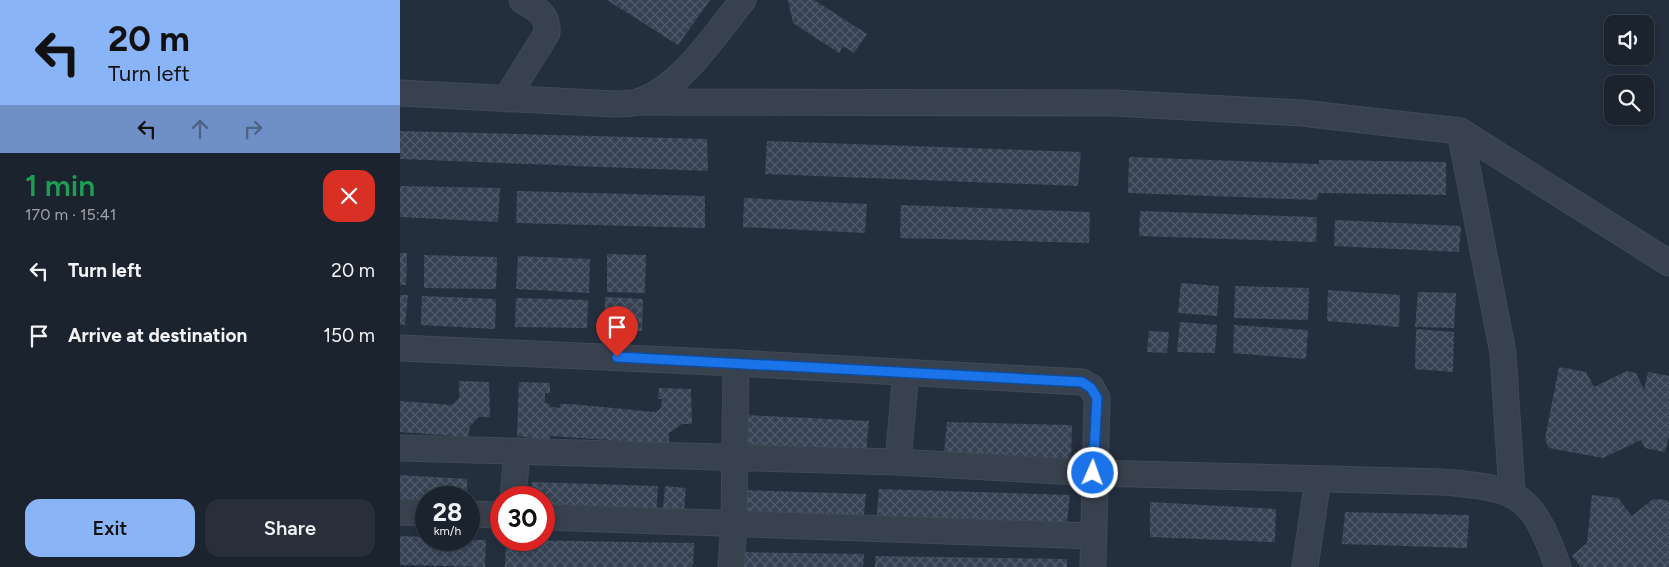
<!DOCTYPE html>
<html lang="en">
<head>
<meta charset="utf-8">
<style>
  body { margin:0; font-family:Figtree,sans-serif; background:#282f3a; color:#f1f3f6; height:100vh; display:flex; flex-direction:column; font-size:19px; white-space:nowrap }
  * { box-sizing:border-box; margin:0 }
  p { font-size:16px; color:#a0a4aa }
  .icon { flex:none; width:28px; height:28px; fill:none; stroke:currentColor; stroke-width:2; stroke-linecap:round; stroke-linejoin:round }
  .map { position:relative; flex:1; overflow:hidden }
  .details { display:flex; flex-direction:column; background:#1b232e; width:400px }
  .details>* { flex:none }
  .guide { background:#8ab4f8; color:#111; overflow:hidden }
  .tools { position:absolute; left:1204px; top:15px; display:grid; gap:10px }
  .tools a { display:grid; place-items:center; width:50px; height:50px; border-radius:10px; background:#1b232e; box-shadow:0 2px 8px #0003,0 0 0 1px #39404a; font-size:25px }
  .speed { position:absolute; left:15px; top:486px; display:flex; gap:10px; font-size:25px; font-weight:700; text-align:center }
  .speed>* { display:grid; place-content:center; width:65px; height:65px; border-radius:50%; background:#1b232e; box-shadow:0 2px 8px #0003,0 0 0 1px #39404a; line-height:1 }
  .speed small { font-size:12px; font-weight:400 }
  .speed .limit { border:8px solid #d22; background:#fff; color:#111 }
  .pin { position:absolute; display:grid; place-items:center; width:42px; height:42px; color:#fff; margin:-51px -21px; border-radius:50% 50% 50% 0; rotate:-45deg; box-shadow:0 0 5px #0007 }
  .pin .icon { rotate:45deg }
  .me { position:absolute; width:55px; margin:-28px; rotate:2deg; stroke-linejoin:round; filter:drop-shadow(0 0 4px #0008) }
  .turn { display:flex; align-items:center; gap:18px; height:105px; padding:0 25px; font-size:22px }
  .turn .icon { width:65px; height:65px; stroke-width:2.5 }
  .turn b { display:block; font-size:35px; line-height:42px }
  .lanes { display:flex; align-items:center; height:48px; padding:0 25px; background:#0003; justify-content:center; gap:25px; direction:ltr }
  .lanes .off { opacity:.35 }
  .round { display:grid; place-items:center; flex:none; width:52px; height:52px; border-radius:15px; background:#282f3a }
  .overview { display:flex; align-items:center; justify-content:space-between; height:85px; padding:0 25px }
  h1 { font-size:30px; font-weight:600; line-height:38px; color:#1e9e55 }
  .button { display:flex; gap:10px; margin-top:auto; padding:10px 25px }
  .button a { flex:1; height:58px; border-radius:15px; background:#8ab4f8; color:#111; font-size:20px; font-weight:600; line-height:58px; text-align:center }
  .button a+a { background:#282f3a; color:#f1f3f6 }
  ul { padding:0; list-style:none }
  li { display:flex; align-items:center; gap:15px; height:65px; padding:0 25px }
  li div { flex:1 }
  li b { display:block; font-size:19px }
  li em { font-style:normal }
  main { display:flex; flex:1; min-height:0 }
  .map>svg:first-child { display:block }
  .building { fill:url(#building-cross-hatch) }
  .lines { fill:none; stroke-linecap:round; stroke-linejoin:round }
  .minor-casing { stroke:#414a57; stroke-width:27 }
  .minor { stroke:#38414e; stroke-width:25 }
  .route-casing { stroke:#114b97; stroke-width:12 }
  .route { stroke:#1a73e8; stroke-width:9 }
</style>
</head>
<body>
<main>
<section class="details">
<div class="guide">
<div class="turn"><svg class="icon" aria-label="left" viewBox="0 0 24 24"><path d="M17 20v-9H6M10 6l-5 5 5 5"/></svg><div><b>20 m</b>Turn left</div></div>
<div class="lanes"><svg class="icon" aria-label="left" viewBox="0 0 24 24"><path d="M17 20v-9H6M10 6l-5 5 5 5"/></svg><svg class="icon off" aria-label="ahead" viewBox="0 0 24 24"><path d="M12 20V5M6 11l6-6 6 6"/></svg><svg class="icon off" aria-label="right" viewBox="0 0 24 24"><path d="M7 20v-9h11M14 6l5 5-5 5"/></svg></div>
</div>
<div class="overview"><div><h1>1 min</h1><p>170 m · 15:41</p></div><a class="round" style="background:#d93025;color:#fff"><svg class="icon" aria-label="close" viewBox="0 0 24 24"><path d="M6 6l12 12M18 6L6 18"/></svg></a></div>
<ul>
<li><svg class="icon" aria-label="left" viewBox="0 0 24 24"><path d="M17 20v-9H6M10 6l-5 5 5 5"/></svg><div><b>Turn left</b></div><em>20 m</em></li>
<li><svg class="icon" aria-label="arrive" viewBox="0 0 24 24"><path d="M6 21V4h12l-3 4 3 4H6"/></svg><div><b>Arrive at destination</b></div><em>150 m</em></li>
</ul>
<div class="button"><a>Exit</a><a>Share</a></div>
</section>
<div class="map">
<svg width="1269" height="567" viewBox="0 0 1269 567">
  <defs>
    <pattern id="building-cross-hatch" width="8" height="8" patternUnits="userSpaceOnUse" patternTransform="scale(1.25)"><rect width="8" height="8" fill="#364354"/><path d="M0 0l8 8M0 8l8-8" fill="none" stroke="#515c6b"/></pattern>
  </defs>
  <rect width="100%" height="100%" fill="#242f3e"/>
  <g class="building">
    <polygon points="207,0 310,0 278,45"/>
    <polygon points="388,0 414,0 467,34 454,53 443,46 439,53 393,23"/>
    <polygon points="0,131 307,139 308,171 0,159"/>
    <polygon points="367,141 681,152 678,186 365,174"/>
    <polygon points="729,157 919,164 919,160 1046,162 1046,195 919,193 916,200 728,193"/>
    <polygon points="0,186 100,188 98,222 0,217"/>
    <polygon points="117,191 305,196 305,228 116,223"/>
    <polygon points="344,198 467,204 465,233 343,227"/>
    <polygon points="501,205 690,212 689,243 500,238"/>
    <polygon points="740,211 917,217 916,242 739,236"/>
    <polygon points="935,220 1061,226 1059,252 934,246"/>
    <polygon points="0,253 7,253 6,285 0,285"/>
    <polygon points="207,254 246,255 245,293 207,292"/>
    <polygon points="24,255 97,257 96,289 24,288"/>
    <polygon points="118,256 190,259 189,293 116,289"/>
    <polygon points="781,283 819,286 817,316 778,313"/>
    <polygon points="835,286 909,288 908,320 834,318"/>
    <polygon points="928,290 1000,295 999,327 927,321"/>
    <polygon points="1018,292 1056,293 1054,328 1015,327"/>
    <polygon points="0,295 8,295 5,325 0,325"/>
    <polygon points="22,296 96,299 95,329 21,325"/>
    <polygon points="205,297 243,299 242,331 204,330"/>
    <polygon points="116,298 188,300 187,328 115,327"/>
    <polygon points="780,322 817,325 815,353 777,352"/>
    <polygon points="834,325 908,330 906,359 833,353"/>
    <polygon points="1016,329 1054,332 1053,372 1015,369"/>
    <polygon points="749,331 769,332 767,353 747,352"/>
    <polygon points="1159,367 1186,372 1194,387 1227,371 1236,373 1244,390 1248,372 1269,376 1269,436 1265,452 1245,448 1241,440 1203,458 1149,448 1145,439"/>
    <polygon points="59,381 89,382 90,417 79,417 70,426 68,437 0,432 0,401 52,405 59,398"/>
    <polygon points="119,382 150,383 150,393 145,393 145,403 150,404 150,407 160,408 160,404 171,404 255,412 261,408 262,399 258,399 259,388 291,389 292,424 282,424 269,433 269,444 150,436 150,440 117,436"/>
    <polygon points="345,415 469,421 466,452 342,447"/>
    <polygon points="547,422 672,425 671,458 544,452"/>
    <polygon points="0,475 67,479 67,498 26,498 26,509 0,508"/>
    <polygon points="132,482 258,486 256,516 144,514 144,498 132,498"/>
    <polygon points="265,486 286,488 284,511 263,509"/>
    <polygon points="479,489 670,495 666,531 476,527"/>
    <polygon points="340,490 466,494 463,525 339,518"/>
    <polygon points="1192,495 1218,498 1232,516 1253,499 1267,500 1269,503 1269,567 1181,567 1172,556 1187,543"/>
    <polygon points="750,502 876,509 875,542 750,537"/>
    <polygon points="945,512 1069,515 1067,548 942,544"/>
    <polygon points="0,536 26,537 26,540 86,540 85,567 0,565"/>
    <polygon points="106,540 294,543 293,567 105,567"/>
    <polygon points="337,552 464,554 463,567 337,567"/>
    <polygon points="475,556 667,559 667,567 475,567"/>
  </g>
  <g class="lines">
    <defs>
      <g id="minor">
        <path d="M 0,93 L 214,104 C 221,104 230,104 237,102 C 281,89 316,33 343,0"/>
        <path d="M 106,99 L 147,33 C 148,13 137,10 122,0"/>
        <polyline points="238,102 714,103 901,113 1060,131 1269,263"/>
        <polyline points="1060,131 1103,353 1112,493"/>
        <polyline points="0,348 336,363 682,382 691,387 697,398 693,567"/>
        <path d="M 0,448 L 498,462 L 693,473 L 1042,482 C 1118,488 1132,493 1158,567"/>
        <polyline points="498,462 506,372"/>
        <polyline points="113,498 117,451"/>
        <polyline points="0,512 26,513"/>
        <polyline points="69,514 101,515"/>
        <polyline points="144,517 693,536"/>
        <polyline points="331,567 334,522 336,363"/>
        <polyline points="905,567 918,479"/>
      </g>
    </defs>
    <use href="#minor" class="minor-casing"/>
    <use href="#minor" class="minor"/>
  </g>
  <g class="lines">
    <defs>
      <polyline id="route" points="217,357 682,382 691,388 697,398 693,473"/>
    </defs>
    <use href="#route" class="route-casing"/>
    <use href="#route" class="route"/>
  </g>
</svg>
<div class="tools">
<a><svg class="icon" aria-label="sound" viewBox="0 0 24 24"><path d="M4 9h4l5-4v14l-5-4H4zM17 9q2 3 0 6"/></svg></a>
<a><svg class="icon" aria-label="search" viewBox="0 0 24 24"><circle cx="10" cy="10" r="6"/><path d="M15 15l6 6"/></svg></a>
</div>
<div class="speed"><div>28<small>km/h</small></div><div class="limit">30</div></div>
<div class="pin" style="left:217px;top:357px;background:#d93025"><svg class="icon" aria-label="arrive" viewBox="0 0 24 24"><path d="M6 21V4h12l-3 4 3 4H6"/></svg></div>
<svg class="me" style="left:693px;top:473px" viewBox="-20 -20 40 40"><circle r="17" fill="#1a73e8" stroke="#fff" stroke-width="3"/><path d="M0-11L8 9 0 5-8 9z" fill="#fff"/></svg>
</div>
</main>
</body>
</html>
